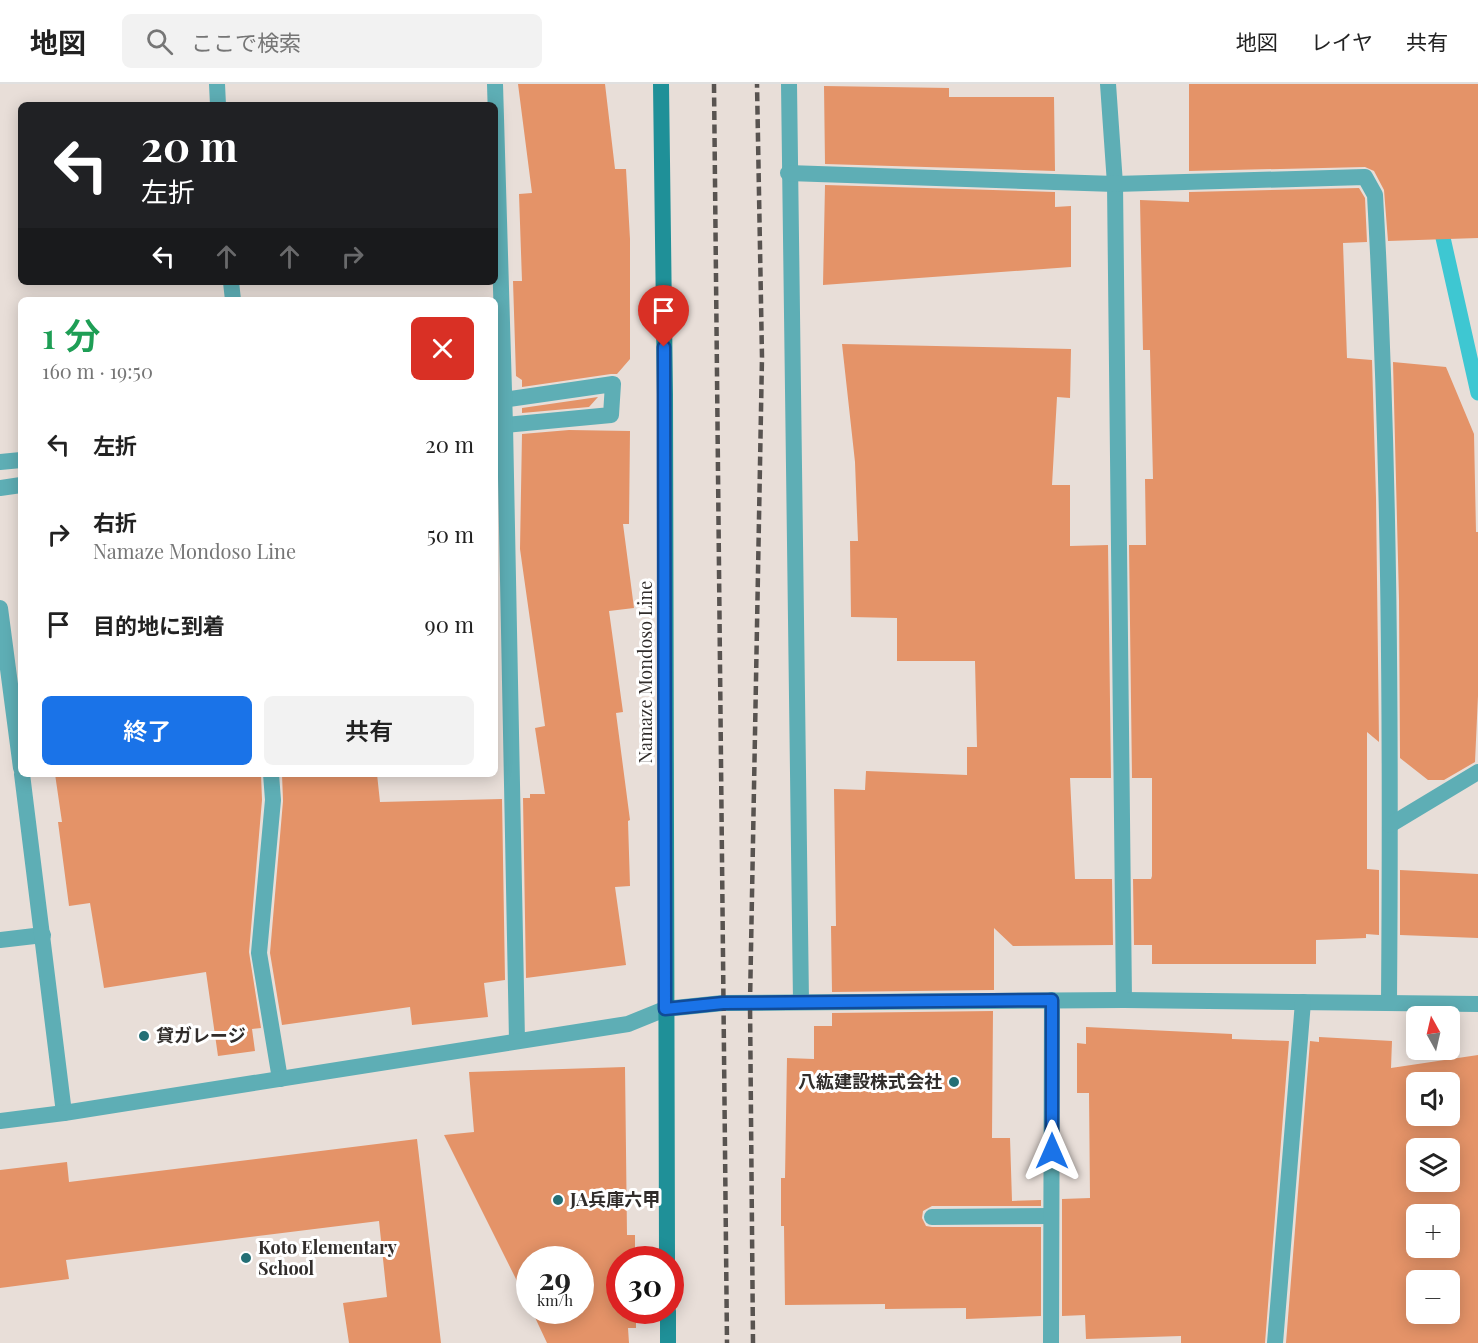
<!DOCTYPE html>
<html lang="ja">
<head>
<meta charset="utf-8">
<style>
  body { margin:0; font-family:"Playfair Display","Noto Sans JP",serif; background:#f2f2f2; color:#222; height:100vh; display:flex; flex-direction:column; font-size:22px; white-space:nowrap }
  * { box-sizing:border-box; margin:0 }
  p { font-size:20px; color:#767676 }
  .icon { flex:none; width:33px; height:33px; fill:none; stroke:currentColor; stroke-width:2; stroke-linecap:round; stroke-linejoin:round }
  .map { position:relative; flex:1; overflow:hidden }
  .details { position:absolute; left:18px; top:213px; width:480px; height:480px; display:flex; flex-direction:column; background:#fff; border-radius:9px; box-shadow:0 3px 15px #0003 }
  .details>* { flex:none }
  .guide { position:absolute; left:18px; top:18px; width:480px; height:183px; border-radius:9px; box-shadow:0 3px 15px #0003; background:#202124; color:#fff; overflow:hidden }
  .needle { width:39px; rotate:352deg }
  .controls { position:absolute; left:1406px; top:922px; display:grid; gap:12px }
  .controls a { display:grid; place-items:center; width:54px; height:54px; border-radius:9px; background:#fff; box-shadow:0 3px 15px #0003; font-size:30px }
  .speed { position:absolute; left:516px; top:1162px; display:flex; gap:12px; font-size:30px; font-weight:700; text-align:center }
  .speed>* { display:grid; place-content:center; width:78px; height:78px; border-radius:50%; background:#fff; box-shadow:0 3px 15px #0003; line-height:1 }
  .speed small { font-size:15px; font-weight:400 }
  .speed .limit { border:9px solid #d22; background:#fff; color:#111 }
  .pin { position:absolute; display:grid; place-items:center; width:51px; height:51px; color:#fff; margin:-62px -26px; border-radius:50% 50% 50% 0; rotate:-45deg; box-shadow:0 0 6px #0007 }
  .pin .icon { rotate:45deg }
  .me { position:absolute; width:66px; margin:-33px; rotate:0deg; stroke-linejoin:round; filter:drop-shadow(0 0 4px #0008) }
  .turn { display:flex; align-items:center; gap:21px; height:126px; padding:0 24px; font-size:27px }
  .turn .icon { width:78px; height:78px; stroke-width:2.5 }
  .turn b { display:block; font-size:42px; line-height:51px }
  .lanes { display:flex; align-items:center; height:57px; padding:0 24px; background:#0003; justify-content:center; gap:30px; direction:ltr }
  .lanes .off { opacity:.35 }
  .round { display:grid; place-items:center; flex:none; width:63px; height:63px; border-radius:9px; background:#f2f2f2 }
  .head { display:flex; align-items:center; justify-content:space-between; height:102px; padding:0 24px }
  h1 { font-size:36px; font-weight:600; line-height:45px; color:#1e9e55 }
  .action { display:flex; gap:12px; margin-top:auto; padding:12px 24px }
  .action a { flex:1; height:69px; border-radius:9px; background:#1a73e8; color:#fff; font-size:24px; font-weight:600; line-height:69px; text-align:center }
  .action a+a { background:#f2f2f2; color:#222 }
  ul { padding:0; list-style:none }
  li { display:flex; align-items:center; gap:18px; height:90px; padding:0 24px }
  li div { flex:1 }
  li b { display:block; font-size:22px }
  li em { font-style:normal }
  header { display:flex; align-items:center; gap:36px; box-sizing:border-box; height:84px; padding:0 30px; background:#fff; border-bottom:2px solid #e0e0e0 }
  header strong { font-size:28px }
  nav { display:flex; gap:33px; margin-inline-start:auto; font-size:21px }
  .search { width:420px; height:54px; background:#f2f2f2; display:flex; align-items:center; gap:15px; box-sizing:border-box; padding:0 21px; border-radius:9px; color:#767676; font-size:22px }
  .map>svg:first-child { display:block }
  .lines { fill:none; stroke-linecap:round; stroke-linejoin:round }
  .stream { stroke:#3ec7d2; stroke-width:15 }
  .building { fill:#e49368; fill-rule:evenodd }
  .service { stroke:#5eaeb5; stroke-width:16 }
  .minor { stroke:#5eaeb5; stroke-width:16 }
  .secondary { stroke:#1f9098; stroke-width:16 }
  .rail { stroke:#585350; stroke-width:4.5; stroke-dasharray:9 4.5; stroke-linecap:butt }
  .route-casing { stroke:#114b97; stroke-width:15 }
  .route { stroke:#1a73e8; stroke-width:10 }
  .poi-dot { fill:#246f75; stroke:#fff; stroke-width:2 }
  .labels { text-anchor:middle; stroke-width:6; stroke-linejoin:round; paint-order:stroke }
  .street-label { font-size:18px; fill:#312d2b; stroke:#fff }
  .poi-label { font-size:18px; font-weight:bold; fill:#312d2b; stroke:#fff; text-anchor:start }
</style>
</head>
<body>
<header>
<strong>地図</strong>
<div class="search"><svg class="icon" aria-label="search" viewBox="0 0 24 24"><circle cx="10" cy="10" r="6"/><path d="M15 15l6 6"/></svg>ここで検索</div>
<nav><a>地図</a><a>レイヤ</a><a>共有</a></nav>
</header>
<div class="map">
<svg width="1478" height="1259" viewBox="0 0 1478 1259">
  <rect width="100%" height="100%" fill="#e8ded8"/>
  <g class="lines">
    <polyline class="stream" points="1439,136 1478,309"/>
  </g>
  <g class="building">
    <polygon points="518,0 605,0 615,85 626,85 630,155 630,275 617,290 611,290 522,303 522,296 516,292 513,197 522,197 519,110 532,109"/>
    <polygon points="1189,0 1478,0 1478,154 1388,157 1384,106 1374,87 1365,83 1189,87"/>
    <polygon points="824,2 949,4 949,13 1054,13 1055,87 825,80"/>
    <polygon points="825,101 1055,108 1055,123 1071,122 1071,183 823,201"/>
    <polygon points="1359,104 1365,114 1367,158 1343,159 1347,274 1372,276 1376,414 1379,658 1367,648 1367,785 1379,786 1379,851 1366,850 1366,854 1316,856 1316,880 1152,880 1152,861 1134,861 1133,795 1151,795 1152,792 1152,694 1132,694 1129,461 1146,461 1145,395 1153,395 1150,266 1143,266 1140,116 1189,118 1189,108"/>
    <polygon points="842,260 1071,265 1070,314 1057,313 1052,401 1070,401 1070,462 1108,461 1111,694 1070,694 1075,795 1112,795 1113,861 1013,862 994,844 994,906 832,908 831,842 836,842 834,705 865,706 866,687 967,691 967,663 977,663 975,577 897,577 897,534 851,533 850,457 858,457 855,378"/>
    <polygon points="1393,278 1446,283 1474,350 1476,448 1478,448 1478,612 1475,678 1444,696 1428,696 1400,674 1399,515"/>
    <polygon points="598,313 589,323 522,329 522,324"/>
    <polygon points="569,346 630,347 629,440 623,440 634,524 609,527 623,628 616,629 630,736 628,737 630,802 615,803 626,881 526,894 523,714 530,714 530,710 545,710 535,644 545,642 520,465 522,350"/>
    <polygon points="55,690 261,690 262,716 249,868 261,944 252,945 255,967 218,972 206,888 104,904 90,819 69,822 58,738 62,738"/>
    <polygon points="282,690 377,690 380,718 502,715 505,896 484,899 488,933 412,941 410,923 282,941 270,869 283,717"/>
    <polygon points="1400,786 1478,790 1478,854 1400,851"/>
    <polygon points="993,927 992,1054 1010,1054 1012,1117 1041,1116 1041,1122 932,1122 923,1127 922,1134 926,1142 932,1143 1041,1143 1041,1232 966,1235 966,1224 885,1225 885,1220 785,1221 784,1142 781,1142 781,1094 785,1094 787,974 814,975 814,942 832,942 832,929"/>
    <polygon points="1086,943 1232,950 1232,955 1289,957 1265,1259 1181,1259 1181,1252 1086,1255 1085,1231 1062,1232 1062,1115 1090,1114 1089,1009 1077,1009 1077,959 1086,960"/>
    <path d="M 1319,953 L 1392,957 L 1391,984 L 1478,971 L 1478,1259 L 1286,1259 L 1310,957 L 1319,958 ZM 1416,999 L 1449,999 L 1449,1032 L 1416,1032 ZM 1416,1065 L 1449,1065 L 1449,1098 L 1416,1098 ZM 1416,1131 L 1449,1131 L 1449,1164 L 1416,1164 ZM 1416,1197 L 1449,1197 L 1449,1230 L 1416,1230 Z"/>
    <polygon points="625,983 627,1151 635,1151 635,1176 620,1176 620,1227 636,1227 636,1244 628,1244 629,1259 547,1259 532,1227 580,1227 580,1176 530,1176 530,1223 444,1051 474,1048 469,988"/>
    <polygon points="417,1055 441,1259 349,1259 343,1219 387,1213 379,1137 66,1176 69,1195 0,1204 0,1086 67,1078 69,1098"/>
  </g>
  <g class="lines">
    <g class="service">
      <polyline points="503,316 613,300 611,331 505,341"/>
      <polyline points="0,856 43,851"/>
      <polyline points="932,1133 1051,1132"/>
    </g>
    <g class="minor">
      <polyline points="217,0 218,21"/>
      <polyline points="495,0 505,341 517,957"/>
      <polyline points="789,0 801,918"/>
      <polyline points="1108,0 1115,100 1124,916"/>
      <path d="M 788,89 L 1115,100 L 1365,93 L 1375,111 C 1390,380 1391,650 1389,919"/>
      <polyline points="231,198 233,216"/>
      <polyline points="0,378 21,376"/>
      <polyline points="0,404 21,401"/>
      <polyline points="0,524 21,684"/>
      <polyline points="22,690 64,1029"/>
      <polyline points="271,690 273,716 259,869 280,995"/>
      <polyline points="1390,741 1478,688"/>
      <polyline points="0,1037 64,1029 628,940 665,925 723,919 1124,916 1478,920"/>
      <polyline points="1051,1259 1052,916"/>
      <polyline points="1275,1259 1303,918"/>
    </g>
    <g class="secondary">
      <polyline points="661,0 665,310 667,1176"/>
      <polyline points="668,1227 668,1259"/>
    </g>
    <g class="rail">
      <polyline points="714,0 727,1259"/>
      <polyline points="753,1259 750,919 762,273 757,0"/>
    </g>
  </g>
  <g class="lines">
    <defs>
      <polyline id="route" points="664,263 665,925 723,919 1052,916 1052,1067"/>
    </defs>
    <use href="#route" class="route-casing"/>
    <use href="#route" class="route"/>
  </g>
  <g class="poi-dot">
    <circle cx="144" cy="952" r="6"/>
    <circle cx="954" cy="998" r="6"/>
    <circle cx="558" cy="1116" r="6"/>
    <circle cx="246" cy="1174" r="6"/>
  </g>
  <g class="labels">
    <g class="street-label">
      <text transform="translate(646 588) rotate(-90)" y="6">Namaze Mondoso Line</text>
    </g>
    <g class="poi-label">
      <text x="156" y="958">貸ガレージ</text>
      <text x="942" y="1004" text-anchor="end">八紘建設株式会社</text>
      <text x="570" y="1122">JA兵庫六甲</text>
      <text x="258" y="1170">Koto Elementary<tspan x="258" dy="21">School</tspan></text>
    </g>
  </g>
</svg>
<div class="controls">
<a><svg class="needle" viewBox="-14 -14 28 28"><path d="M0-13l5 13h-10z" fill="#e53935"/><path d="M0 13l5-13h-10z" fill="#767676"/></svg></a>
<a><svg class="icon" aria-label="sound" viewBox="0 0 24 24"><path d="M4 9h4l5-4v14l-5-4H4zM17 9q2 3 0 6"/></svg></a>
<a><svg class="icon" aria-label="layers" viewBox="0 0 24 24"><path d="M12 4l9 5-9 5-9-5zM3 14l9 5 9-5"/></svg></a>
<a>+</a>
<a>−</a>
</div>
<div class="speed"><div>29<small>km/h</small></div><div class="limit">30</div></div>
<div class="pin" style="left:664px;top:263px;background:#d93025"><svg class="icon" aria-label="arrive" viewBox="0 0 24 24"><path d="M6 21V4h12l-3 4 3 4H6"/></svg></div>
<svg class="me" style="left:1052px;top:1067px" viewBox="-20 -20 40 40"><path d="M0-17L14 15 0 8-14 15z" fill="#1a73e8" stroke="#fff" stroke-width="4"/></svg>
<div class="guide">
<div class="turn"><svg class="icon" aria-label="left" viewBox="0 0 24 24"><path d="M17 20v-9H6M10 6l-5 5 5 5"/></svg><div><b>20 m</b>左折</div></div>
<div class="lanes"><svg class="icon" aria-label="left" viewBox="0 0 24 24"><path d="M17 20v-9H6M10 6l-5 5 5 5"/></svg><svg class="icon off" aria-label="ahead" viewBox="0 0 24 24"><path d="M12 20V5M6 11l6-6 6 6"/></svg><svg class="icon off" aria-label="ahead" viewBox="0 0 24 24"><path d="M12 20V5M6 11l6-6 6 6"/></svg><svg class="icon off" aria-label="right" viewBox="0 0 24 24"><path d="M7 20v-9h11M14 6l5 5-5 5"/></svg></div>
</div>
<section class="details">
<div class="head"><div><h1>1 分</h1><p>160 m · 19:50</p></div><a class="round" style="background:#d93025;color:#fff"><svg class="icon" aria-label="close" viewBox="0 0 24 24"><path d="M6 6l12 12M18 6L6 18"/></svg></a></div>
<ul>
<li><svg class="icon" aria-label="left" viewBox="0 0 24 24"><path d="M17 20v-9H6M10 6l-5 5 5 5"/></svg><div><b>左折</b></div><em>20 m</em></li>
<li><svg class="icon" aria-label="right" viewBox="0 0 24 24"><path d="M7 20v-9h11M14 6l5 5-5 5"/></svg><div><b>右折</b><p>Namaze Mondoso Line</p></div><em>50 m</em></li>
<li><svg class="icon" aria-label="arrive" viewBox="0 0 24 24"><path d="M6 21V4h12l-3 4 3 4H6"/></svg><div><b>目的地に到着</b></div><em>90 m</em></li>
</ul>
<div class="action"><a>終了</a><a>共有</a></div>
</section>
</div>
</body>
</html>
